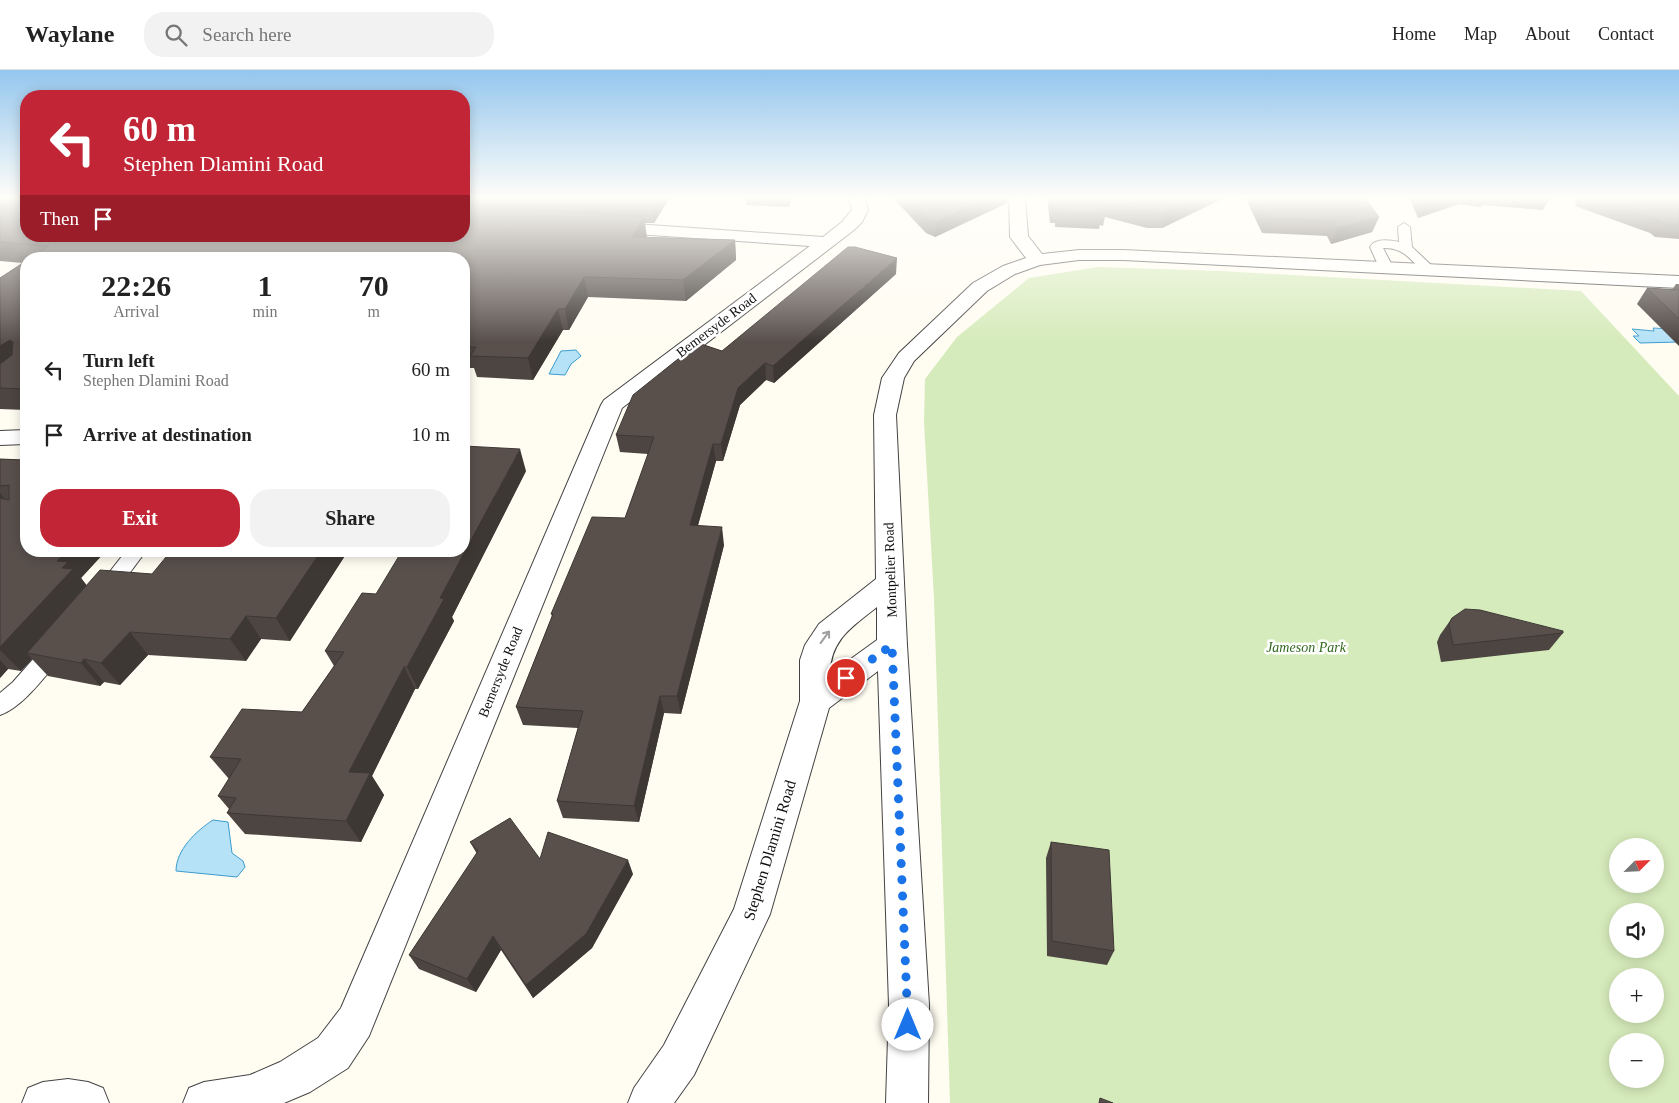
<!DOCTYPE html>
<html lang="en">
<head>
<meta charset="utf-8">
<style>
  body { margin:0; font-family:Georgia,serif; background:#f2f2f2; color:#222; height:100vh; display:flex; flex-direction:column; font-size:19px; white-space:nowrap }
  * { box-sizing:border-box; margin:0 }
  p { font-size:16px; color:#767676 }
  .icon { flex:none; width:28px; height:28px; fill:none; stroke:currentColor; stroke-width:2; stroke-linecap:round; stroke-linejoin:round }
  .map { position:relative; flex:1; overflow:hidden }
  .details { position:absolute; left:20px; top:182px; width:450px; height:305px; display:flex; flex-direction:column; background:#fff; border-radius:20px; box-shadow:0 2px 12px #0003 }
  .details>* { flex:none }
  .guide { position:absolute; left:20px; top:20px; width:450px; height:152px; border-radius:20px; box-shadow:0 2px 12px #0003; background:#c22535; color:#fff; overflow:hidden }
  .needle { width:32px; rotate:66deg }
  .tools { position:absolute; left:1609px; top:768px; display:grid; gap:10px }
  .tools a { display:grid; place-items:center; width:55px; height:55px; border-radius:50%; background:#fff; box-shadow:0 2px 12px #0003; font-size:25px }
  .pin { position:absolute; display:grid; place-items:center; width:42px; height:42px; color:#fff; margin:-21px; border:2px solid #fff; border-radius:50%; box-shadow:0 1px 5px #0007 }
  .me { position:absolute; width:55px; margin:-28px; rotate:0deg; stroke-linejoin:round; filter:drop-shadow(0 0 4px #0008) }
  .turn { display:flex; align-items:center; gap:18px; height:105px; padding:0 20px; font-size:22px }
  .turn .icon { width:65px; height:65px; stroke-width:2.5 }
  .turn b { display:block; font-size:35px; line-height:42px }
  .then { display:flex; align-items:center; height:48px; padding:0 20px; background:#0003; gap:10px; font-size:19px }
  .eta { display:flex; justify-content:space-evenly; align-items:center; height:85px; text-align:center }
  .eta b { font-size:30px; font-weight:600; line-height:35px }
  .primary-button { display:flex; gap:10px; margin-top:auto; padding:10px 20px }
  .primary-button a { flex:1; height:58px; border-radius:20px; background:#c22535; color:#fff; font-size:20px; font-weight:600; line-height:58px; text-align:center }
  .primary-button a+a { background:#f2f2f2; color:#222 }
  ul { padding:0; list-style:none }
  li { display:flex; align-items:center; gap:15px; height:65px; padding:0 20px }
  li div { flex:1 }
  li b { display:block; font-size:19px }
  li em { font-style:normal }
  header { display:flex; align-items:center; gap:30px; box-sizing:border-box; height:70px; padding:0 25px; background:#fff; border-bottom:1px solid #e0e0e0 }
  header strong { font-size:24px }
  nav { display:flex; gap:28px; margin-inline-start:auto; font-size:18px }
  .search { width:350px; height:45px; background:#f2f2f2; display:flex; align-items:center; gap:12px; box-sizing:border-box; padding:0 18px; border-radius:20px; color:#767676; font-size:19px }
  .map>svg:first-child { display:block }
  .green { fill:#d6ebbb; fill-rule:evenodd }
  .water { fill:#b6e2f7; stroke:#3c9ccf }
  .lines { fill:none; stroke-linecap:round; stroke-linejoin:round }
  .lane-casing { stroke:#434343; stroke-width:2 }
  .street-casing { stroke:#434343; stroke-width:2 }
  .lane { fill:#fff; fill-rule:evenodd }
  .street { fill:#fff; fill-rule:evenodd }
  .wall { fill:#4d4541 }
  .shaded-wall { fill:#3e3835 }
  .building { fill:#59504c; stroke:#3e3835 }
  .oneway { stroke:#9f9f9f }
  .route { stroke:#1a73e8; stroke-width:9; stroke-dasharray:0 16.2 }
  .labels { text-anchor:middle; stroke-width:5; stroke-linejoin:round; paint-order:stroke }
  .street-label { font-size:14px; fill:#101010; stroke:#fff }
  .park-label { font-size:14px; font-style:italic; fill:#32691e; stroke:#fff }
  .near-street-label { font-size:16px; fill:#101010; stroke:#fff }
</style>
</head>
<body>
<header>
<strong>Waylane</strong>
<div class="search"><svg class="icon" aria-label="search" viewBox="0 0 24 24"><circle cx="10" cy="10" r="6"/><path d="M15 15l6 6"/></svg>Search here</div>
<nav><a>Home</a><a>Map</a><a>About</a><a>Contact</a></nav>
</header>
<div class="map">
<svg width="1679" height="1033" viewBox="0 0 1679 1033">
  <rect width="100%" height="100%" fill="#fffcf2"/>
  <path class="green" d="M 1098,197 L 1220,201 L 1581,221 L 1679,326 L 1679,1033 L 950,1033 L 934,528 L 924,352 L 925,309 L 957,267 L 1029,208 ZM 1618,776 L 1655,776 L 1655,814 L 1618,814 ZM 1618,841 L 1655,841 L 1655,879 L 1618,879 ZM 1618,906 L 1655,906 L 1655,944 L 1618,944 ZM 1618,971 L 1655,971 L 1655,1009 L 1618,1009 Z"/>
  <g class="water">
    <polygon points="1653,258 1671,259 1679,272 1640,273 1633,266 1639,266 1632,259 1654,261"/>
    <polygon points="576,280 581,286 571,294 565,305 549,304 561,281"/>
    <path d="M 213,750 L 228,752 L 232,783 L 243,791 L 245,797 L 237,807 L 176,801 C 176,780 196,761 213,750 Z"/>
  </g>
  <g class="lines">
    <defs>
      <g id="lane">
        <path d="M 1404,153 L 1410,157 L 1412,177 L 1432,196 L 1434,199 L 1432,202 L 1422,202 C 1411,188 1401,177 1383,178 L 1393,197 L 1391,200 L 1386,201 L 1379,197 L 1370,177 C 1375,168 1390,170 1399,172 L 1398,157 Z"/>
        <polygon points="126,481 146,481 111,528 104,530 97,528 94,523 97,518"/>
        <path d="M 57,569 L 65,571 L 68,577 L 65,583 C 48,602 24,637 0,645 L 0,623 L 13,612 L 49,571 Z"/>
      </g>
      <g id="street">
        <polygon points="848,127 864,127 868,140 862,152 854,160 622,338 369,966 348,998 310,1022 284,1033 183,1033 189,1018 204,1012 250,1005 280,992 318,968 341,938 601,335 604,330 810,176 607,162 601,161 599,157 601,153 607,152 823,167 842,152 852,140"/>
        <path d="M 1009,127 L 1025,127 L 1028,166 L 1042,184 L 1079,180 L 1123,180 L 1679,206 L 1679,218 L 1123,190 L 1079,190 L 1040,195 L 1015,204 L 987,221 L 914,291 L 904,308 L 896,345 L 907,575 L 929,935 L 928,1033 L 886,1033 L 889,935 L 878,601 L 829,638 L 770,844 L 694,1005 L 674,1033 L 628,1033 L 634,1018 L 664,975 L 734,839 L 800,631 L 800,590 L 805,575 L 819,554 L 876,509 L 874,345 L 882,308 L 899,283 L 973,213 L 1003,196 L 1026,188 L 1010,167 ZM 877,537 L 877,570 L 830,604 C 830,570 852,557 877,537 Z"/>
        <polygon points="26,360 26,374 0,375 0,361"/>
        <polygon points="68,1009 88,1012 103,1018 109,1033 22,1033 28,1018 43,1012"/>
      </g>
    </defs>
    <use href="#lane" class="lane-casing"/>
    <use href="#street" class="street-casing"/>
    <use href="#lane" class="lane"/>
    <use href="#street" class="street"/>
  </g>
  <g class="wall">
    <polygon points="0,127 26,166 464,166 464,127 670,127 654,153 645,153 646,167 735,170 736,190 686,231 588,227 569,260 563,260 533,310 477,307 474,298 470,298 470,296 464,296 464,189 26,189 26,340 0,339 0,208 23,193 0,191"/>
    <polygon points="735,127 792,127 789,137 746,135 746,128"/>
    <polygon points="892,127 1008,127 1007,133 935,167 926,163"/>
    <polygon points="1047,127 1226,127 1162,158 1147,158 1105,147 1103,156 1100,155 1099,159 1055,157 1055,153 1050,153"/>
    <polygon points="1245,127 1364,127 1379,147 1372,162 1331,174 1327,166 1262,163"/>
    <polygon points="1409,127 1550,127 1543,140 1482,135 1481,137 1459,134 1418,148"/>
    <polygon points="1577,127 1679,127 1679,169 1655,167 1650,163 1575,136"/>
    <polygon points="896,204 774,313 766,310 740,335 723,391 716,391 698,455 724,475 681,644 664,643 639,752 563,748 557,731 578,658 523,655 516,637 552,546 551,544 625,448 648,384 620,382 616,365 722,281"/>
    <polygon points="1676,214 1679,214 1679,276 1637,234 1647,218 1672,220"/>
    <polygon points="0,389 24,390 26,481 102,481 104,483 81,508 87,516 152,504 348,481 290,571 261,569 246,591 148,585 120,615 104,612 100,616 48,606 32,589 21,601 8,599 0,608"/>
    <polygon points="526,401 452,547 454,551 418,619 415,619 372,706 384,725 361,772 245,764 227,743 229,739 218,726 229,709 210,687 302,642 334,596 325,581 376,524"/>
    <polygon points="1452,548 1563,563 1549,580 1441,592 1437,572 1440,565"/>
    <polygon points="470,772 540,789 633,804 592,878 533,928 501,880 476,922 419,899 409,885 477,784"/>
    <polygon points="1051,772 1114,881 1107,895 1047,886 1046,788"/>
  </g>
  <g class="shaded-wall">
    <polygon points="656,127 670,127 654,153 652,134"/>
    <polygon points="789,127 792,127 789,137"/>
    <polygon points="988,127 1008,127 1007,133 935,167 936,152"/>
    <polygon points="1198,127 1226,127 1162,158 1165,142"/>
    <polygon points="1443,127 1462,127 1459,134 1418,148 1424,134"/>
    <polygon points="644,147 647,167 635,187 632,167"/>
    <polygon points="1379,147 1372,162 1331,174 1337,158"/>
    <polygon points="150,166 160,166 168,181 148,171"/>
    <polygon points="735,170 736,190 686,231 683,210"/>
    <polygon points="897,188 896,204 774,313 773,296"/>
    <polygon points="584,207 588,227 569,260 565,239"/>
    <polygon points="558,239 563,260 533,310 528,288"/>
    <polygon points="10,270 25,291 0,308 0,276"/>
    <polygon points="765,293 766,310 740,335 723,391 721,374 738,318"/>
    <polygon points="713,374 716,391 693,473 690,455"/>
    <polygon points="520,379 526,401 452,547 454,551 418,619 407,597 440,528"/>
    <polygon points="0,423 13,439 0,435"/>
    <polygon points="722,457 724,475 681,644 677,626"/>
    <polygon points="67,481 102,481 104,483 81,508 91,521 27,583 32,589 21,601 0,580 0,577 57,491"/>
    <polygon points="321,481 348,481 290,571 276,548"/>
    <polygon points="246,546 261,569 246,591 230,569"/>
    <polygon points="130,562 148,585 120,615 101,593"/>
    <polygon points="84,589 104,612 100,616 81,593"/>
    <polygon points="0,590 8,599 0,608"/>
    <polygon points="404,597 415,619 372,706 384,725 361,772 346,751 349,702"/>
    <polygon points="660,626 664,643 639,752 634,736"/>
    <polygon points="628,790 633,804 592,878 533,928 526,915"/>
    <polygon points="493,866 501,880 476,922 467,909"/>
  </g>
  <g class="building">
    <polygon points="0,127 26,127 26,166 150,166 148,171 164,171 164,166 464,166 464,135 644,147 632,167 735,170 683,210 584,207 565,239 558,239 528,288 470,286 476,277 464,277 465,275 464,275 464,189 29,189 49,176 0,172"/>
    <polygon points="540,127 656,127 652,134"/>
    <polygon points="907,127 988,127 936,152 927,148"/>
    <polygon points="1051,127 1198,127 1165,142 1151,142 1104,130 1106,140 1102,140 1102,144 1058,142 1057,138 1053,138"/>
    <polygon points="1257,127 1364,127 1379,147 1337,158 1333,151 1267,148"/>
    <polygon points="1421,127 1443,127 1424,134"/>
    <polygon points="1595,127 1679,127 1679,154 1664,154 1659,150"/>
    <polygon points="848,177 855,177 897,188 773,296 765,293 738,318 721,374 713,374 690,455 722,457 677,626 660,626 634,736 557,731 583,641 516,637 553,544 551,544 592,447 625,448 654,367 616,365 633,325 698,273 722,281"/>
    <polygon points="26,191 26,319 0,318 0,294 12,285 13,272 10,270 0,276 0,208"/>
    <polygon points="1647,218 1679,220 1679,249"/>
    <polygon points="464,376 520,379 440,528 444,529 407,597 404,597 349,702 370,703 346,751 227,743 236,728 218,726 241,689 210,687 242,639 302,642 344,582 325,581 362,523 376,524 402,481 464,481"/>
    <polygon points="26,388 26,481 67,481 57,491 68,492 62,498 73,499 0,577 0,428 9,430 9,415 0,416 0,389 24,390"/>
    <polygon points="171,481 321,481 276,548 246,546 230,569 130,562 101,593 84,589 81,593 27,583 100,500 152,504"/>
    <polygon points="1465,539 1480,540 1563,561 1563,563 1453,575 1449,554 1452,548"/>
    <polygon points="510,748 540,789 548,762 628,790 586,864 526,915 493,866 467,909 409,885 478,781 470,772"/>
    <polygon points="1051,772 1109,780 1114,881 1052,871"/>
    <polygon points="1100,1028 1113,1033 1099,1033"/>
  </g>
  <defs><path id="oneway-shaft" d="M-6 0H5M1.5-3L5.5 0L1.5 3" fill="none" stroke-width="1.6" stroke-linecap="round" stroke-linejoin="round" transform="scale(1.25)"/></defs>
  <use class="oneway" href="#oneway-shaft" transform="translate(825 567) rotate(-54)"/>
  <linearGradient id="sky" x2="0" y2="1"><stop stop-color="#94c6ee"/><stop offset="0.47" stop-color="#fffef9"/><stop offset="1" stop-color="#fffef9" stop-opacity="0"/></linearGradient>
  <rect width="1679" height="272" fill="url(#sky)"/>
  <g class="lines">
    <polyline class="route" points="846,608 892,575 908,955"/>
  </g>
  <g class="labels">
    <g class="street-label">
      <text transform="translate(716 255) rotate(-37)" y="5">Bemersyde Road</text>
      <text transform="translate(890 500) rotate(-92)" y="5">Montpelier Road</text>
      <text transform="translate(500 602) rotate(-68)" y="5">Bemersyde Road</text>
    </g>
    <g class="park-label">
      <text x="1306" y="582">Jameson Park</text>
    </g>
    <g class="near-street-label">
      <text transform="translate(769 780) rotate(-73)" y="6">Stephen Dlamini Road</text>
    </g>
  </g>
</svg>
<div class="tools">
<a><svg class="needle" viewBox="-14 -14 28 28"><path d="M0-13l5 13h-10z" fill="#e53935"/><path d="M0 13l5-13h-10z" fill="#767676"/></svg></a>
<a><svg class="icon" aria-label="sound" viewBox="0 0 24 24"><path d="M4 9h4l5-4v14l-5-4H4zM17 9q2 3 0 6"/></svg></a>
<a>+</a>
<a>−</a>
</div>
<div class="pin" style="left:846px;top:608px;background:#d93025"><svg class="icon" aria-label="arrive" viewBox="0 0 24 24"><path d="M6 21V4h12l-3 4 3 4H6"/></svg></div>
<svg class="me" style="left:908px;top:955px" viewBox="-20 -20 40 40"><circle r="19" fill="#fff"/><path d="M0-13L10 11 0 6-10 11z" fill="#1a73e8"/></svg>
<div class="guide">
<div class="turn"><svg class="icon" aria-label="left" viewBox="0 0 24 24"><path d="M17 20v-9H6M10 6l-5 5 5 5"/></svg><div><b>60 m</b>Stephen Dlamini Road</div></div>
<div class="then">Then<svg class="icon" aria-label="arrive" viewBox="0 0 24 24"><path d="M6 21V4h12l-3 4 3 4H6"/></svg></div>
</div>
<section class="details">
<div class="eta">
<div><b>22:26</b><p>Arrival</p></div>
<div><b>1</b><p>min</p></div>
<div><b>70</b><p>m</p></div>
</div>
<ul>
<li><svg class="icon" aria-label="left" viewBox="0 0 24 24"><path d="M17 20v-9H6M10 6l-5 5 5 5"/></svg><div><b>Turn left</b><p>Stephen Dlamini Road</p></div><em>60 m</em></li>
<li><svg class="icon" aria-label="arrive" viewBox="0 0 24 24"><path d="M6 21V4h12l-3 4 3 4H6"/></svg><div><b>Arrive at destination</b></div><em>10 m</em></li>
</ul>
<div class="primary-button"><a>Exit</a><a>Share</a></div>
</section>
</div>
</body>
</html>
